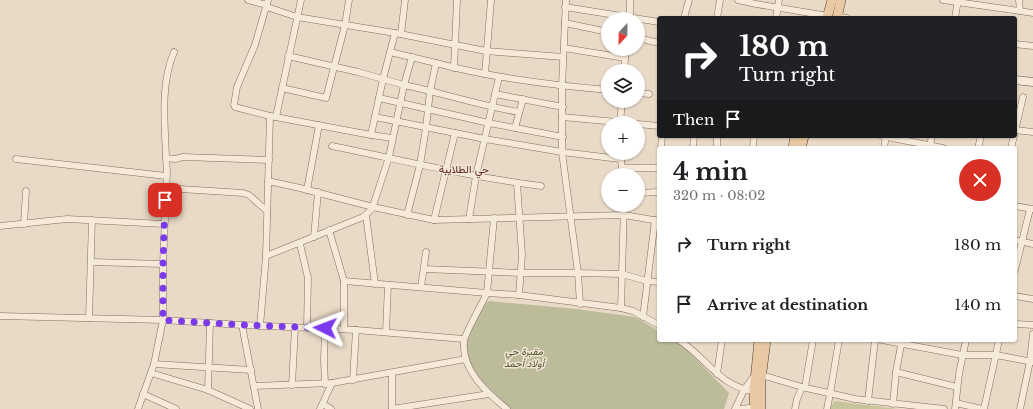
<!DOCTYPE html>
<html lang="en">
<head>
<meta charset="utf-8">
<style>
  body { margin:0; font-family:"Libre Baskerville",Vazirmatn,serif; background:#f2f2f2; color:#202124; height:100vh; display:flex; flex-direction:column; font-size:15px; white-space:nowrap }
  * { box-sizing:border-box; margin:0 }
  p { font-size:13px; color:#757577 }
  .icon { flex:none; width:22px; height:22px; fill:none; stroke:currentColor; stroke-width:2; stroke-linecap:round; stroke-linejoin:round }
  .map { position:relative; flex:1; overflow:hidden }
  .panel { position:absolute; left:657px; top:146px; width:360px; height:196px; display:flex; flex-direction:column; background:#fff; border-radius:4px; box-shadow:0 1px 3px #0004 }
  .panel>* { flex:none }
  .top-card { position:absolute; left:657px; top:16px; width:360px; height:122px; border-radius:4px; box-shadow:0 1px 3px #0004; background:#202124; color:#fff; overflow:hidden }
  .needle { width:26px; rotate:202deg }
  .fabs { position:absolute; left:601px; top:12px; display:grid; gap:8px }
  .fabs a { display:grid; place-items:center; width:44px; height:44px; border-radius:50%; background:#fff; box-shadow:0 1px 3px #0004; font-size:20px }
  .pin { position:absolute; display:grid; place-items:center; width:34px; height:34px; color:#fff; margin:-17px; border-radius:8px; box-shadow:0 2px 6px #0006 }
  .me { position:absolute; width:44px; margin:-22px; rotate:273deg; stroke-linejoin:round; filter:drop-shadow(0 0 3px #0008) }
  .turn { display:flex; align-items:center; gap:14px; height:84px; padding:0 16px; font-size:18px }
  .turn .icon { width:52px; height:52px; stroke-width:2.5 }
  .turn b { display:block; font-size:28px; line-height:34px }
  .then { display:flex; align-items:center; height:38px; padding:0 16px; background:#0003; gap:8px; font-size:15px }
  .round { display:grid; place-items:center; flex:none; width:42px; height:42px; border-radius:21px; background:#f2f2f2 }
  .headline { display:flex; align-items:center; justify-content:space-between; height:68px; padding:0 16px }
  h1 { font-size:24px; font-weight:800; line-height:30px }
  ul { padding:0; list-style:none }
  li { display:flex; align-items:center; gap:12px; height:60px; padding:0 16px }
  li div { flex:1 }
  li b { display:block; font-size:15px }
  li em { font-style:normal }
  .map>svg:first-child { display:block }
  .green { fill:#c6c59c }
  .cemetery { fill:#bcbb9a }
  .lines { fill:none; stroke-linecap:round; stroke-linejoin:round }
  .street-casing { stroke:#836c5e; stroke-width:7 }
  .secondary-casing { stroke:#654e41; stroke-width:9 }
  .primary-casing { stroke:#513c32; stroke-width:10 }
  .street { stroke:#f5e9d9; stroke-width:6 }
  .secondary { stroke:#f5e9d9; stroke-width:8 }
  .primary { stroke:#e8c9a3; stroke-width:9 }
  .route { stroke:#7c3aed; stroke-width:7; stroke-dasharray:0 12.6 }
  .labels { text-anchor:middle; stroke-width:3; stroke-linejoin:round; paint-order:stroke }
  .park-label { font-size:10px; font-style:italic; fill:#4b4f29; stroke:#f2e5d5 }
  .neighbourhood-label { font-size:11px; fill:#5c2824; stroke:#f2e5d5 }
</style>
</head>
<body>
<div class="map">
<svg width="1033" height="409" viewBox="0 0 1033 409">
  <rect width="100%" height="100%" fill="#e9dac7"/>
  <polygon class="green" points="835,401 898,409 829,409"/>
  <polygon class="cemetery" points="489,301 576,309 635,317 659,331 659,340 673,340 684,347 729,393 724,409 508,409 469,372 460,344 481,308"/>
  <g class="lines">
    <defs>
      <g id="street">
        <polyline points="248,0 267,5"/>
        <polyline points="268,0 255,45 237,87 234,105 235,107 270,116 371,135 392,138"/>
        <polyline points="566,0 562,86 562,152 578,273 580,304"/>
        <polyline points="738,0 756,4 828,16"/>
        <polyline points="943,0 1033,13"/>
        <polyline points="1019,0 1020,11"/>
        <polyline points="267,7 297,17 395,33 486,51 563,57"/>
        <polyline points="565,7 659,22"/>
        <polyline points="838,17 847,18"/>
        <polyline points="684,18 689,0"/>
        <polyline points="717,18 720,0"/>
        <polyline points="776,18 779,0"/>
        <polyline points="955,18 958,0"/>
        <polyline points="630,19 630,0"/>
        <polyline points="565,23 608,32"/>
        <polyline points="401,34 405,0"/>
        <polyline points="638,38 659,43"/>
        <polyline points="1015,44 1033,46"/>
        <polyline points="564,48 625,58"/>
        <polyline points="390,52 436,63"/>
        <polyline points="288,56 358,72 404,85 412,57"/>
        <polyline points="454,68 457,0"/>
        <polyline points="624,71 626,49"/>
        <polyline points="485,74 491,0"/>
        <polyline points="282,88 326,98 345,25 349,0"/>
        <polyline points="638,93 649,94"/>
        <polyline points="495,94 563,107"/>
        <polyline points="379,98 489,123 563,137"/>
        <polyline points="276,117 301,0"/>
        <polyline points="375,117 485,139 562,152 620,159"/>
        <polyline points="562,117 628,123"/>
        <polyline points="620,123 622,101"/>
        <polyline points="638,124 659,126"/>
        <polyline points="515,128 523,99"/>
        <polyline points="1015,130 1033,132"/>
        <polyline points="1015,131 1023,97"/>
        <polyline points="371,135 383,79 395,33"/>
        <polyline points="882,136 943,148"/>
        <polyline points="930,145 932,136"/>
        <path d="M 332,146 C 401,160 470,177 541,186"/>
        <polyline points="661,148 662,136"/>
        <polyline points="693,148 694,136"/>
        <polyline points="717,148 717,136"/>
        <polyline points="753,148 754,136"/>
        <polyline points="884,148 886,136"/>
        <polyline points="978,148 981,136"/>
        <polyline points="1011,148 1014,136"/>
        <polyline points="620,153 623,175"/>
        <path d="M 166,158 C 165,123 160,85 174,52"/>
        <polyline points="16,159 166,176"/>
        <polyline points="622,168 659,168"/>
        <polyline points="268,181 300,188 373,207 434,220 624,215 659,221"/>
        <polyline points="517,183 522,255 519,295"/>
        <polyline points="165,188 243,193 249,195 267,211"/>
        <polyline points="307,190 319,125"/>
        <polyline points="638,193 659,192"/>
        <polyline points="1015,206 1033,209"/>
        <polyline points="366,215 375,284"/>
        <path d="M 407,215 L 420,165 L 426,128 L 430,91 L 436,63 C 492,78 550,85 608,90"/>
        <polyline points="469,219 476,176 499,77"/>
        <polyline points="434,220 455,133"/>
        <polyline points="24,224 26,191"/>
        <polyline points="0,226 67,219 164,224"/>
        <polyline points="329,230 344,281 344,329"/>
        <polyline points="314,237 318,192"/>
        <polyline points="1015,240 1033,244"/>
        <polyline points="300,244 308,278 307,327"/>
        <polyline points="266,256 270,116"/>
        <polyline points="91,262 163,264"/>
        <polyline points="424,269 521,273 578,273 622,274 647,281 659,282"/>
        <polyline points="1015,270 1030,209"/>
        <polyline points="344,281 487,293 494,218"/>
        <polyline points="421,287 426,252"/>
        <polyline points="1015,296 1033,299"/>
        <polyline points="621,308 624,205"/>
        <polyline points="0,316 163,320 163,264 167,171 166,158 175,159 183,157 269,160"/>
        <polyline points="643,317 655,220"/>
        <polyline points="89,318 92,220"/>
        <polyline points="1015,324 1033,325"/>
        <polyline points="242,325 258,409"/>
        <path d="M 260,326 L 266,256 L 363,217 L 372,209 L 389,157 L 404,85 C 443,93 480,106 519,112"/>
        <polyline points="325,328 324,360 325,384"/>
        <polyline points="386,332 388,285"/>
        <path d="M 679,340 C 708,359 719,387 757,392"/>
        <polyline points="882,340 962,355 996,355 1033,362"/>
        <polyline points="154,364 251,370"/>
        <polyline points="896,372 957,387"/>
        <polyline points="151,373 208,390 250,409"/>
        <polyline points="392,373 392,409"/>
        <polyline points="717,374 722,340"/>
        <polyline points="762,375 802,387 855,399 944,409"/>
        <polyline points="353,380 356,330"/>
        <polyline points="292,385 295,327"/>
        <polyline points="254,386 332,383 466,359"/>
        <polyline points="805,387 813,340"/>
        <polyline points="208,390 210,323"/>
        <polyline points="143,394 176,409"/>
        <polyline points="868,401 875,340"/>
        <polyline points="956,403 982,409"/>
        <polyline points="323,404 331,409"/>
        <polyline points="893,404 896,372 902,340"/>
        <polyline points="138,409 154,364 163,320 242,325 356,330 464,339"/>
        <polyline points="320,409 332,383"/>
        <polyline points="392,409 489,394"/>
        <path d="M 507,409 C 487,393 461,370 464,341 C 465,333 483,302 487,293 L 519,295 L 621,308 L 633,311 L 659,325"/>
        <polyline points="735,409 744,390 754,376"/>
        <polyline points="740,409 758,407"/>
        <polyline points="795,409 797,399 802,387"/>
        <polyline points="827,409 830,394 839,340"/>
        <polyline points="955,409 959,374 966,340"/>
        <polyline points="984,409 999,340"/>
        <polyline points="1020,409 1030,361 1033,334"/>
      </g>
      <polyline id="secondary" points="1015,80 1033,82"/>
      <g id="primary">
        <polyline points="827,18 832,0"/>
        <polyline points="837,18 841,0"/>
        <polyline points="793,148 795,136"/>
        <polyline points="801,148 804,136"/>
        <polyline points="755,409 754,392 759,340"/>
        <polyline points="761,409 761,379 766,340"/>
      </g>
    </defs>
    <use href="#street" class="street-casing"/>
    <use href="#secondary" class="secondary-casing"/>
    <use href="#primary" class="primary-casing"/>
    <use href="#street" class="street"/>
    <use href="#secondary" class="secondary"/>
    <use href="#primary" class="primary"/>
  </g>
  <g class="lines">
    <polyline class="route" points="165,200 163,264 163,320 242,325 325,328"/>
  </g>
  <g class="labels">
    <g class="park-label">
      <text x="524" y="355">مقبرة حي<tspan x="524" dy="12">أولاد أحمد</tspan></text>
    </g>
    <g class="neighbourhood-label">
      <text x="464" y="173">حي الطلايبة</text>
    </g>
  </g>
</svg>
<div class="fabs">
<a><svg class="needle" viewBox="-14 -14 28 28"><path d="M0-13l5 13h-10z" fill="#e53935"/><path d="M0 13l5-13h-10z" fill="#757577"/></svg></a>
<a><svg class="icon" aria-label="layers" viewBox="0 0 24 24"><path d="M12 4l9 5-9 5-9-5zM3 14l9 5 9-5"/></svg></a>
<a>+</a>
<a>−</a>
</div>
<div class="pin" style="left:165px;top:200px;background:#d93025"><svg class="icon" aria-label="arrive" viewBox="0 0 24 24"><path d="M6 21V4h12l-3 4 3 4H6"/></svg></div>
<svg class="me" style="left:325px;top:328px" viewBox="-20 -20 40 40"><path d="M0-17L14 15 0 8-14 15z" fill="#7c3aed" stroke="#fff" stroke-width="4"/></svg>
<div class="top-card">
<div class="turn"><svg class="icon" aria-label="right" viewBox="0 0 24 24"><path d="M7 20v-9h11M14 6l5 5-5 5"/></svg><div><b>180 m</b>Turn right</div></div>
<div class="then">Then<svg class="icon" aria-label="arrive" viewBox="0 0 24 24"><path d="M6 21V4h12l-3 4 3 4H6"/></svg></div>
</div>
<section class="panel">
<div class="headline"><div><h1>4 min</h1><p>320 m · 08:02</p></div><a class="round" style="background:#d93025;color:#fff"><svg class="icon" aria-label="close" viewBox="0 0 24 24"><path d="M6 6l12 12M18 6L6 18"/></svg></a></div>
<ul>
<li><svg class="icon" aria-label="right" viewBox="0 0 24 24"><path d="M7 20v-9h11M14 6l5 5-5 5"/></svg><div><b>Turn right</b></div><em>180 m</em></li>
<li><svg class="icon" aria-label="arrive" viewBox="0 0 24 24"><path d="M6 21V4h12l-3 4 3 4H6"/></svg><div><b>Arrive at destination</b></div><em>140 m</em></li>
</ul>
</section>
</div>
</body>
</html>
